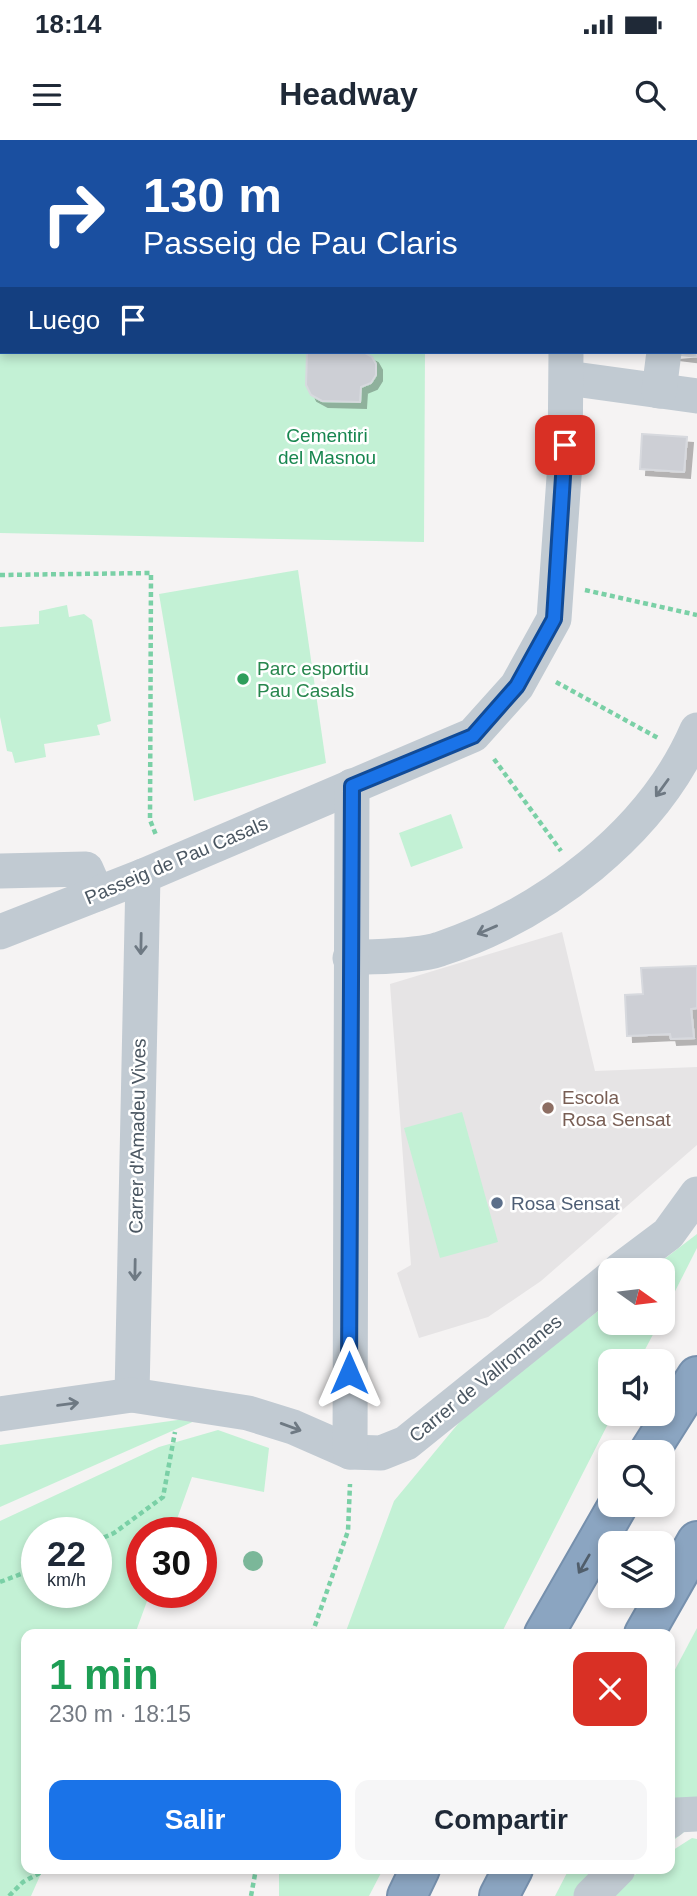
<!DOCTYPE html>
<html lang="es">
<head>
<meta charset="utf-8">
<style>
  body { margin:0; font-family:Helvetica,sans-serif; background:#f6f6f7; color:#1f2937; height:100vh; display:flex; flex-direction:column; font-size:26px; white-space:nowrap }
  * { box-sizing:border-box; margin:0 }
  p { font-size:23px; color:#747a83 }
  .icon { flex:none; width:38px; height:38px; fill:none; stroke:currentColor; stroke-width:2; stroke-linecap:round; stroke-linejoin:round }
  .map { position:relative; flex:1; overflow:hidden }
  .details { position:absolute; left:21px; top:1489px; width:654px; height:245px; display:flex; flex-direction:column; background:#fff; border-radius:14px; box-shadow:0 4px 10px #0003 }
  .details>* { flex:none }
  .banner { position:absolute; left:0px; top:0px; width:698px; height:214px; box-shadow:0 4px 10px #0003; background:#1a4fa0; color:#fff; overflow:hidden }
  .needle { width:46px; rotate:104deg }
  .fabs { position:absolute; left:598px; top:1118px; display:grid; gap:14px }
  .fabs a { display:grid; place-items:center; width:77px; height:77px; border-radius:14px; background:#fff; box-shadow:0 4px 10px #0003; font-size:35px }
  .speed { position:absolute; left:21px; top:1377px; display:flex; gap:14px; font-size:35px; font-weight:700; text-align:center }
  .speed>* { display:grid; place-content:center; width:91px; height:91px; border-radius:50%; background:#fff; box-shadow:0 4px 10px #0003; line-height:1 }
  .speed small { font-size:18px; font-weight:400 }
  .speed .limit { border:10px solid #d22; background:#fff; color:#111 }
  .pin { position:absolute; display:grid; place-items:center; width:60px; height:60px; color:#fff; margin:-30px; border-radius:14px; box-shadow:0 4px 10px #0006 }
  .me { position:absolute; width:77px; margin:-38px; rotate:0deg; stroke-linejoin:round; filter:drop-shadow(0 0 5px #0008) }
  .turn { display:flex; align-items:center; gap:24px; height:147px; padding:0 28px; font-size:32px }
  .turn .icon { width:91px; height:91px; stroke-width:2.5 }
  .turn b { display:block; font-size:49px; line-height:60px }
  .then { display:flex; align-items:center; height:66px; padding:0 28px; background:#0003; gap:14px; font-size:26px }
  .round { display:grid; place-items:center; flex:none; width:74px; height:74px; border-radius:14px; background:#f6f6f7 }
  .headline { display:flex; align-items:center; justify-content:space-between; height:119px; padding:0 28px }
  h1 { font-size:42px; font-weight:700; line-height:52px; color:#1e9e55 }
  .primary-button { display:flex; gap:14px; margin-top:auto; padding:14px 28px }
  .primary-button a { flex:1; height:80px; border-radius:14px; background:#1a73e8; color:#fff; font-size:28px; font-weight:700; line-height:80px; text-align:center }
  .primary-button a+a { background:#f6f6f7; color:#1f2937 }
  .status { display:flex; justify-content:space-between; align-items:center; height:49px; padding:0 35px; background:#fff; direction:ltr }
  .status svg { height:19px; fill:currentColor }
  header { display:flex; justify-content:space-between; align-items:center; height:91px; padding:0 28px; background:#fff; font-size:32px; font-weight:700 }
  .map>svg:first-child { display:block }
  .education { fill:#e6e4e5 }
  .green { fill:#c3f1d5; fill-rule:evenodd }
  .building { fill:#cdcfd5; stroke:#d7d9de; stroke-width:2; filter:url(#shadow) }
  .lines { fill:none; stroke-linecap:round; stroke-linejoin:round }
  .highway-casing { stroke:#7690ad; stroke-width:42 }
  .path { stroke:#7ad0a6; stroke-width:4.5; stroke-dasharray:5 3.5; stroke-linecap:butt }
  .minor { stroke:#c1cad2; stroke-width:35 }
  .highway { stroke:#8ba5c1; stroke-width:38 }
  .tree { fill:#7bb799 }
  .oneway { stroke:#6e7983 }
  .oneway2 { stroke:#505e6b }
  .route-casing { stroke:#114b97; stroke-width:18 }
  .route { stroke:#1a73e8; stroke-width:12 }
  .leisure-dot { fill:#2e9e5b; stroke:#fff; stroke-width:2.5 }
  .education-dot { fill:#8d6e63; stroke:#fff; stroke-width:2.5 }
  .service-dot { fill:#5c6f8a; stroke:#fff; stroke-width:2.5 }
  .labels { text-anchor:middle; stroke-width:5; stroke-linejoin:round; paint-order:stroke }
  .park-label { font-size:19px; fill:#17864f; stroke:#fff }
  .leisure-label { font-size:19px; fill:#27864d; stroke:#fff; text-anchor:start }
  .street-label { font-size:19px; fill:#4a5661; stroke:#fff }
  .education-label { font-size:19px; fill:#785e54; stroke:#fff; text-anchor:start }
  .service-label { font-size:19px; fill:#4e5e75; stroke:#fff; text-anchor:start }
</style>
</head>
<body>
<div class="status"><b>18:14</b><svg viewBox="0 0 49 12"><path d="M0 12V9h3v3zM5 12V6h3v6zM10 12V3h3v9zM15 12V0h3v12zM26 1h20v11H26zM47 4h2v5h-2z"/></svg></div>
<header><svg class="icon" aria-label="menu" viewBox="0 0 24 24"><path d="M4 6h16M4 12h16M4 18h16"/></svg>Headway<svg class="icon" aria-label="search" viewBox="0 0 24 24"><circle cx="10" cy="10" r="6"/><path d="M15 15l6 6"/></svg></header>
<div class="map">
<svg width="697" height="1756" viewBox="0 0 697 1756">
  <defs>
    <filter id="shadow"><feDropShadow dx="6" dy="6" stdDeviation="0" flood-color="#0004"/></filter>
  </defs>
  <rect width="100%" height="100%" fill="#f5f3f3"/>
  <polygon class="education" points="562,792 595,931 697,927 697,1005 541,1141 488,1177 419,1198 397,1133 411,1125 390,844"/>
  <g class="green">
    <polygon points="56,0 524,0 525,2 56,2"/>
    <polygon points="0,51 2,212 425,212 424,402 0,393"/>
    <polygon points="298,430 326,623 194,661 159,454"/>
    <polygon points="67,465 69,477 84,474 92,480 111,581 97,585 100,595 44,604 46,617 15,623 12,612 7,611 0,577 0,487 39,484 39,471"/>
    <polygon points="451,674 463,708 411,727 399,693"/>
    <polygon points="462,972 498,1102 440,1118 404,988"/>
    <polygon points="697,1094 697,1108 663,1175 663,1130 650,1130"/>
    <polygon points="611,1161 611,1183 659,1183 639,1221 611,1222 613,1274 501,1494 345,1494 394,1361 467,1273"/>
    <polygon points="206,1276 0,1367 0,1305"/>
    <path d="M 218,1290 L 269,1308 L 264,1352 L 192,1337 L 172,1393 L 142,1393 L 142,1452 L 150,1453 L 135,1494 L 26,1494 L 26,1729 L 43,1729 L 31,1756 L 0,1756 L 0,1381 L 159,1307 ZM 37,1393 L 96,1393 L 96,1452 L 37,1452 Z"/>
    <polygon points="697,1488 697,1682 670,1703 670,1539"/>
    <polygon points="692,1698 697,1699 697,1756 555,1756 569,1729 637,1729 611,1750 644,1729 670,1729 670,1712"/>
    <polygon points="279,1729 383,1729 369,1756 279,1756"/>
  </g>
  <g class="building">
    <polygon points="697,141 697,217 673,214 696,212"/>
    <circle cx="338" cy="229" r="17"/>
    <polygon points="307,212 363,212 372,217 376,224 376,235 371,243 361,247 360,262 322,261 311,255 306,245"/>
    <polygon points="642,294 687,297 684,332 640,329"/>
    <polygon points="697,826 697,868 691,869 694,898 671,899 670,894 627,896 625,855 643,854 641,828"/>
  </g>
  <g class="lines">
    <defs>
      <g id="highway">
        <polyline points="649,1312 697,1236"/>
        <polyline points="544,1494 618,1365"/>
        <polyline points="644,1494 697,1401"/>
        <polyline points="407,1756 420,1729"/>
        <polyline points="499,1756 513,1729"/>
      </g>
    </defs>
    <use href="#highway" class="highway-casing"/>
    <g class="path">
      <polyline points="322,2 322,0"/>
      <polyline points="0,435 151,433 150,680 156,695"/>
      <polyline points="585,450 697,475"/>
      <polyline points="556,542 658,598"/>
      <polyline points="494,619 561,711"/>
      <polyline points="96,1401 114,1393 163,1357 175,1292"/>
      <polyline points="0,1442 37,1428"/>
      <polyline points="312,1494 348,1391 350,1344"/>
      <polyline points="9,1756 23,1742 47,1729"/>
      <polyline points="251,1756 256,1729"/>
    </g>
    <g class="minor">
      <polyline points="23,2 23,0"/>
      <polyline points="567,2 567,0"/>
      <polyline points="0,29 2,29"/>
      <polyline points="696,74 697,74"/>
      <polyline points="567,238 697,256"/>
      <polyline points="659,251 664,212"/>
      <polyline points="0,731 86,729 97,754"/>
      <polyline points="0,792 143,736 473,595 517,546 554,479 565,323 566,212"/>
      <path d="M 350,818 C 374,816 418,817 440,809 C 545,774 652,694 697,590"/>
      <polyline points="620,1130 668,1094 697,1054"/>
      <polyline points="132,1255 143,736"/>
      <polyline points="0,1274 132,1255 248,1273 293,1287 350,1312 381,1313 406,1303 611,1138"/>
      <polyline points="350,1312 352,646"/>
      <polyline points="670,1681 677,1675 697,1674"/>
      <polyline points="591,1756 618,1729"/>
    </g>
    <use href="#highway" class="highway"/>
  </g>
  <circle class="tree" cx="253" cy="1421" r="10"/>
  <defs><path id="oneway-shaft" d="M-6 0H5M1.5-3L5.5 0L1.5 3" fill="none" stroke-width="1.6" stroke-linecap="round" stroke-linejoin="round" transform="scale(1.75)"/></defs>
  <g class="oneway">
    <use href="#oneway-shaft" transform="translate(662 648) rotate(126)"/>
    <use href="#oneway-shaft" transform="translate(487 790) rotate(157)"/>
    <use href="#oneway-shaft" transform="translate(141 804) rotate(91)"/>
    <use href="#oneway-shaft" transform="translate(135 1130) rotate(91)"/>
    <use href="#oneway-shaft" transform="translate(68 1264) rotate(-8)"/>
    <use href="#oneway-shaft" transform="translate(291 1287) rotate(20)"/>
  </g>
  <use class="oneway2" href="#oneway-shaft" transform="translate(584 1424) rotate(120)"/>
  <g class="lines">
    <defs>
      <polyline id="route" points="349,1233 352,646 473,596 517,546 554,479 565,305"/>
    </defs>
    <use href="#route" class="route-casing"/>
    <use href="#route" class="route"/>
  </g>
  <circle class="leisure-dot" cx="243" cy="539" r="7"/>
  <circle class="education-dot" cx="548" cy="968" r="7"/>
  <circle class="service-dot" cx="497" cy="1063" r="7"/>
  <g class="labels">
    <g class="park-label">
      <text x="327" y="302">Cementiri<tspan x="327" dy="22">del Masnou</tspan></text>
    </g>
    <g class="leisure-label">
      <text x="257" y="535">Parc esportiu<tspan x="257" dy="22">Pau Casals</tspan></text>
    </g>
    <g class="street-label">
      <text transform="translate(176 720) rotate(-23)" y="7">Passeig de Pau Casals</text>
      <text transform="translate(137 996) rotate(-89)" y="7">Carrer d'Amadeu Vives</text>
      <text transform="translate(485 1238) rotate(-39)" y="7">Carrer de Vallromanes</text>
    </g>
    <g class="education-label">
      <text x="562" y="964">Escola<tspan x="562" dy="22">Rosa Sensat</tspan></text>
    </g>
    <g class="service-label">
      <text x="511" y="1070">Rosa Sensat</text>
    </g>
  </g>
</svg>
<div class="fabs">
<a><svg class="needle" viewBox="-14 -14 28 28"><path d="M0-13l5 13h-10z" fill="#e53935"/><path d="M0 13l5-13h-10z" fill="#747a83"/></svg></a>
<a><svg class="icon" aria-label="sound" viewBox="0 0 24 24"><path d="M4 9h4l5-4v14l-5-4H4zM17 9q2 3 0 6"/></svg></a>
<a><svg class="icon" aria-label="search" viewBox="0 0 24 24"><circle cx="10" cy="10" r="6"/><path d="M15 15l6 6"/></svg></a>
<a><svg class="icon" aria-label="layers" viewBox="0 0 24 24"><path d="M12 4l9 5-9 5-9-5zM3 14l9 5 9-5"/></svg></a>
</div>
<div class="speed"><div>22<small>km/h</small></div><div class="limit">30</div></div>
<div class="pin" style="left:565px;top:305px;background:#d93025"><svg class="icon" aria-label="arrive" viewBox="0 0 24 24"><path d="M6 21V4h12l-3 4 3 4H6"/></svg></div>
<svg class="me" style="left:349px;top:1233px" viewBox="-20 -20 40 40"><path d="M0-17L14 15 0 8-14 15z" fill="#1a73e8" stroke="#fff" stroke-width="4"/></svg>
<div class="banner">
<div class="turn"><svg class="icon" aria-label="right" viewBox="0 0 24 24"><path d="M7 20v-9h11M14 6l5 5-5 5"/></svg><div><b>130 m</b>Passeig de Pau Claris</div></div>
<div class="then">Luego<svg class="icon" aria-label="arrive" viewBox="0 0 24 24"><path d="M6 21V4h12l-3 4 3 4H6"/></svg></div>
</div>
<section class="details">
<div class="headline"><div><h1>1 min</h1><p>230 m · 18:15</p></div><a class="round" style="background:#d93025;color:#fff"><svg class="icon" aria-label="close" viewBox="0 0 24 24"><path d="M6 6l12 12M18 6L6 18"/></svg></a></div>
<div class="primary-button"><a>Salir</a><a>Compartir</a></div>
</section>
</div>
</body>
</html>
